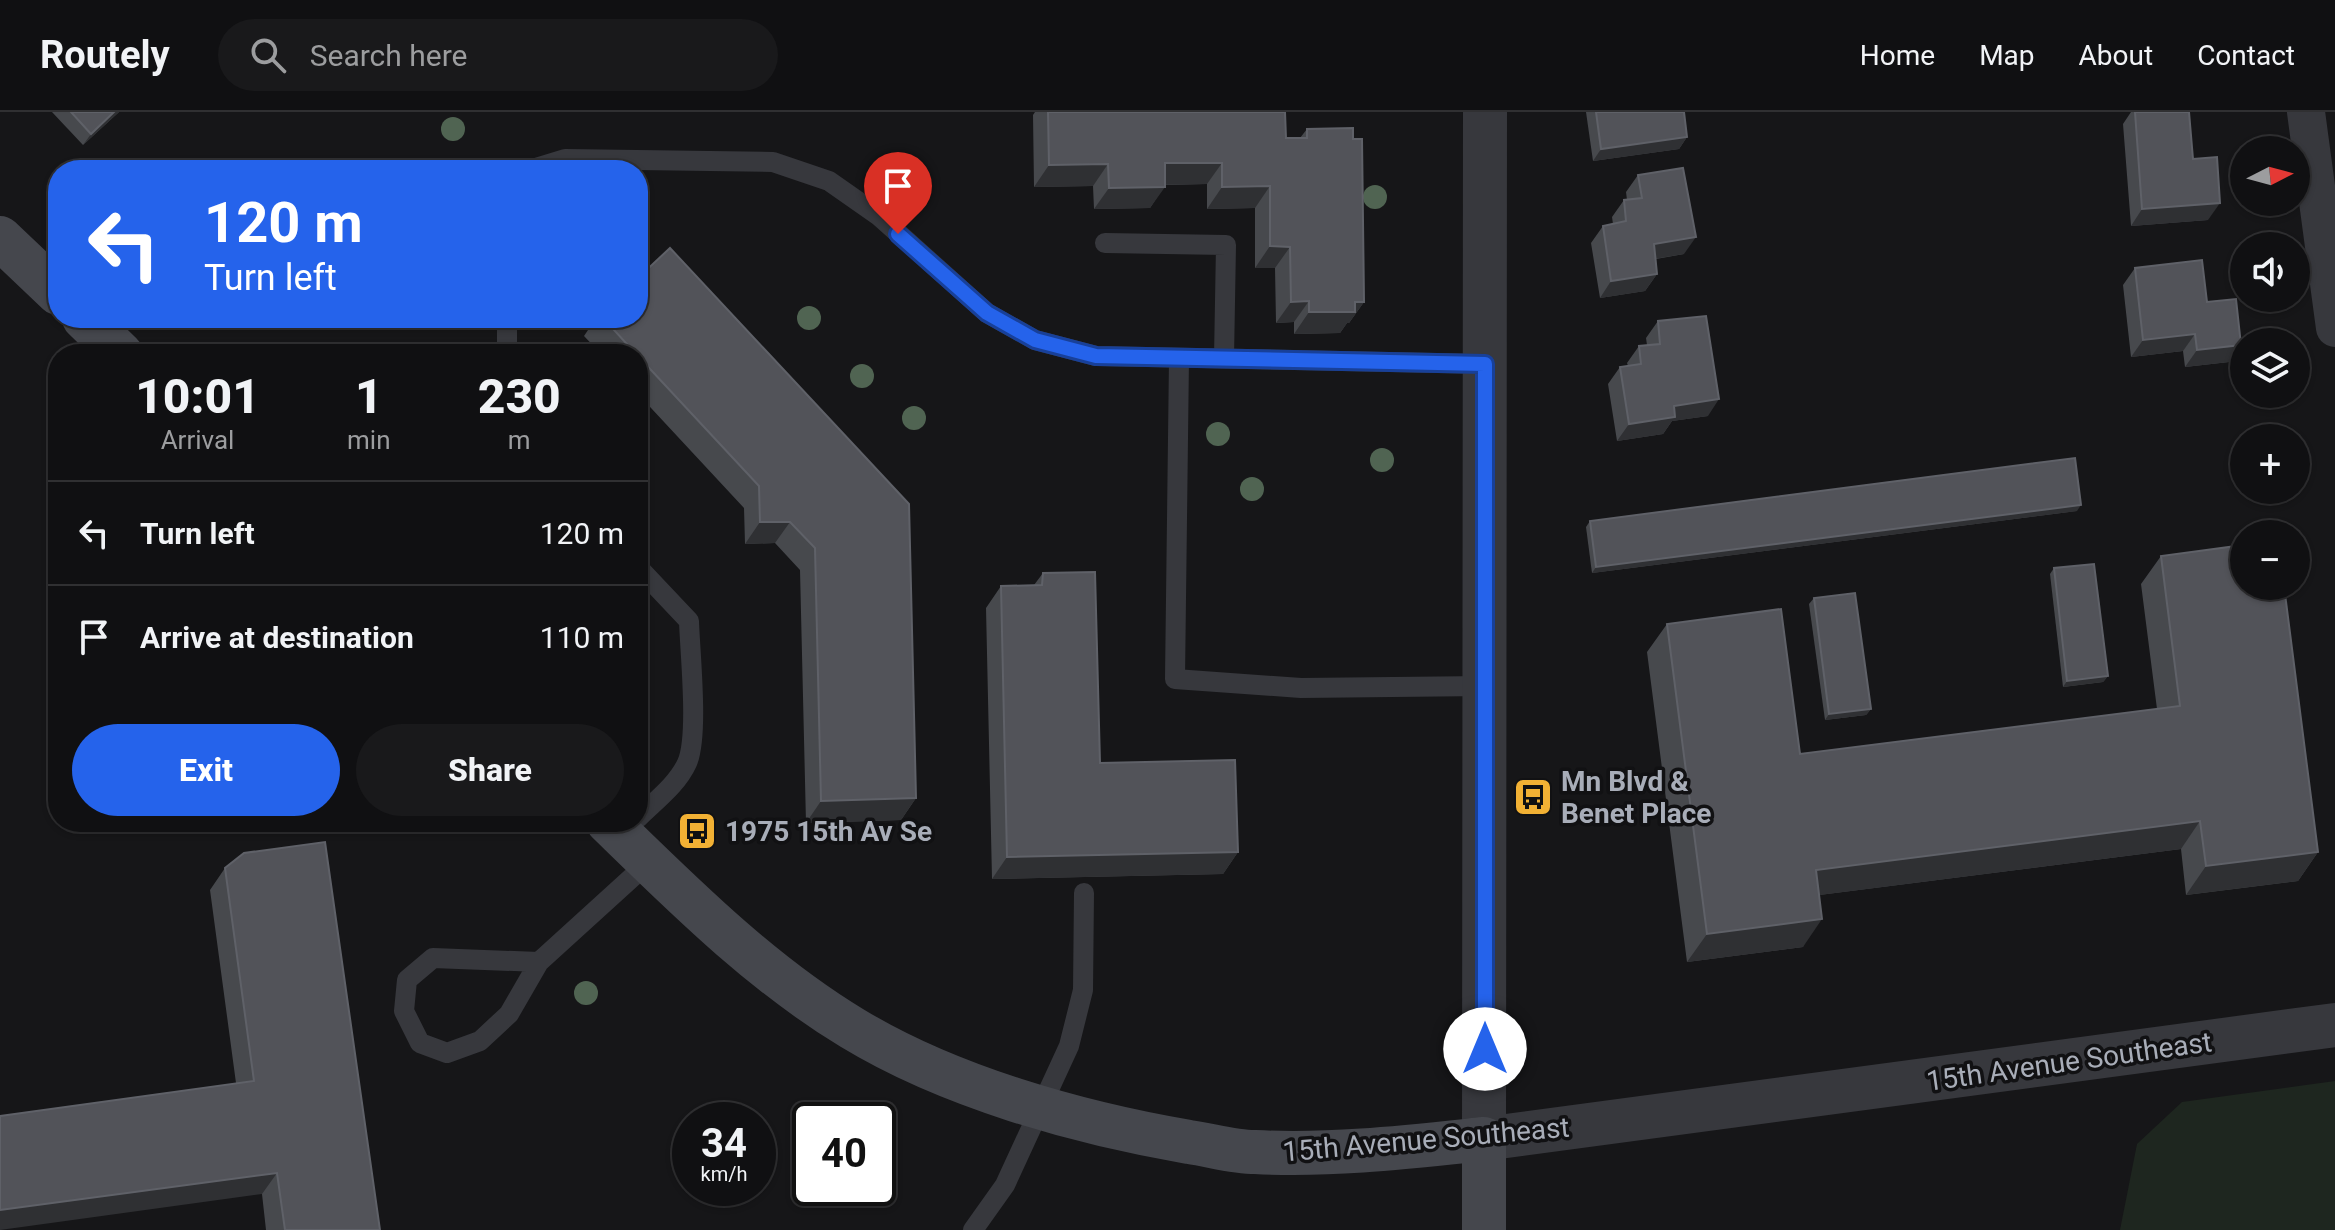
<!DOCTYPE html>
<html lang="en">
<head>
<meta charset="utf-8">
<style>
  body { margin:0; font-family:Roboto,sans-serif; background:#19191b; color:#f1f3f6; height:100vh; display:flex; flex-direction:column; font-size:30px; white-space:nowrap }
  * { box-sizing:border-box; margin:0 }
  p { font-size:26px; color:#9c9d9f }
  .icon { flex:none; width:44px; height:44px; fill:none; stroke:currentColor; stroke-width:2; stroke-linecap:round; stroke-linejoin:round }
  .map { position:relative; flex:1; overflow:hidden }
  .sheet { position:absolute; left:48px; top:232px; width:600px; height:488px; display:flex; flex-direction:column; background:#101012; border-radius:32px; box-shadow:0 2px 6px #0004,0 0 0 2px #303032 }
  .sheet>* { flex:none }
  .top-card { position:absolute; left:48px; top:48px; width:600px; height:168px; border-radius:32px; box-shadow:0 2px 6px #0004,0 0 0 2px #303032; background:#2563eb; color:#fff; overflow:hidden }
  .needle { width:52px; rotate:84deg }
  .buttons { position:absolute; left:2230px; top:24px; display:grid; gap:16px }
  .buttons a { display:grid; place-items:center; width:80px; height:80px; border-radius:50%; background:#101012; box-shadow:0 2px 6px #0004,0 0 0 2px #303032; font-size:40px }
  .speed { position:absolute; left:672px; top:990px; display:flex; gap:16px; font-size:40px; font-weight:700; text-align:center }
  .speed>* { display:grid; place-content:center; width:104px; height:104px; border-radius:50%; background:#101012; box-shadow:0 2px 6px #0004,0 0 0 2px #303032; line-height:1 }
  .speed small { font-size:20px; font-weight:400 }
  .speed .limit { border:4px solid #111; border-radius:12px; background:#fff; color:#111 }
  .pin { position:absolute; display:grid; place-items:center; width:68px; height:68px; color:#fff; margin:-82px -34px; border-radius:50% 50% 50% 0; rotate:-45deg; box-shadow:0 0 8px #0007 }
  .pin .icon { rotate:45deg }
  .me { position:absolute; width:88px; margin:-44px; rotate:0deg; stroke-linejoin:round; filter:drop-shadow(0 0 6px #0008) }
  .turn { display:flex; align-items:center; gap:28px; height:168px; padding:0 24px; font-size:36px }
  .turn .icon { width:104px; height:104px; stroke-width:2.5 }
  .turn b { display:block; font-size:56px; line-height:68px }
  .eta { display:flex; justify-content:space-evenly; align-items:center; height:136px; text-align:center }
  .eta b { font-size:48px; font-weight:800; line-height:56px }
  .button { display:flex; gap:16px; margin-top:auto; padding:16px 24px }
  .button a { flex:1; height:92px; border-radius:48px; background:#2563eb; color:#fff; font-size:32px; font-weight:800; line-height:92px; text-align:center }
  .button a+a { background:#19191b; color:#f1f3f6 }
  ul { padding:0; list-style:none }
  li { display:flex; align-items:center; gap:24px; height:104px; padding:0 24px; border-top:2px solid #303032 }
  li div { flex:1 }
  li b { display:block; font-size:30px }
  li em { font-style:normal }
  header { display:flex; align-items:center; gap:48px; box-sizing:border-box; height:112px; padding:0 40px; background:#101012; border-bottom:2px solid #303032 }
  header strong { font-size:38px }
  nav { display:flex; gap:44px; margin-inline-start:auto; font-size:28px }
  .search { width:560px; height:72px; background:#19191b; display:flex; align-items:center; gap:20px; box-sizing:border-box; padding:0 28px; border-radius:44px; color:#9c9d9f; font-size:30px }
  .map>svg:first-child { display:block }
  .green { fill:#1e261f }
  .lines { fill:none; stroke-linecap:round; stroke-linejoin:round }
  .service { stroke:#37383d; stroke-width:20 }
  .minor { stroke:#37383d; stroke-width:38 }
  .tertiary { stroke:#37383d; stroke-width:44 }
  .secondary { stroke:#45474d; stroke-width:44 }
  .tree { fill:#506452 }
  .wall { fill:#47494d }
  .shaded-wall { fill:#2f3033 }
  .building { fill:#525359; stroke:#5f6168; stroke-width:2 }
  .route-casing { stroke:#184099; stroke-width:20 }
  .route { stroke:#2563eb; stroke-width:14 }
  .labels { text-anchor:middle; stroke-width:7; stroke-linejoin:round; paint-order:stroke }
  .poi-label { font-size:28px; font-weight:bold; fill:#a8adb8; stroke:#111113; text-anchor:start }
  .street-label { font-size:28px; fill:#a8adb8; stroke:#111113 }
</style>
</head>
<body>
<header>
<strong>Routely</strong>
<div class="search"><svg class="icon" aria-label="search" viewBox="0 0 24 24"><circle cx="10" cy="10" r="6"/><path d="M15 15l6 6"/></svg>Search here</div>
<nav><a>Home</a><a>Map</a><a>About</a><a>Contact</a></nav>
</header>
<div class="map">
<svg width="2335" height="1118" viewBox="0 0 2335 1118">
  <rect width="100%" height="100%" fill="#161618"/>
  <polygon class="green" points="2335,969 2335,1118 2120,1118 2137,1032 2182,990"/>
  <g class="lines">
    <g class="service">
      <polyline points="529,58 565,47 773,50 829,69 879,104 987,201 1035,228 1096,244 1485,252"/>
      <polyline points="1105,131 1226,133 1224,246"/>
      <polyline points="507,206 507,242"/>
      <polyline points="1179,246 1175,567 1301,576 1485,574"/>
      <path d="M 638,455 L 689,509 C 690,542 699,624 687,651 C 677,673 655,689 638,706"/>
      <polyline points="539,850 433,846 407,868 404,899 420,931 447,941 480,929 509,902 539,850 649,750"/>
      <polyline points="973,1118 1005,1073 1069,934 1083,878 1084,781"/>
    </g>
    <polyline class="minor" points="2306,0 2335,216"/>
    <polyline class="tertiary" points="1485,0 1484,1027 2335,913"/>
    <g class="secondary">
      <polyline points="0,126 58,181"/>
      <polyline points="84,206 121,242"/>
      <path d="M 608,710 C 684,784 761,861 852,916 C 949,975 1078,1011 1189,1030 C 1211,1033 1233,1040 1255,1040 C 1331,1044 1408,1035 1484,1027 L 1484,1118"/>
    </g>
  </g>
  <g class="tree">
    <circle cx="453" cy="17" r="12"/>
    <circle cx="1375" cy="85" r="12"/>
    <circle cx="809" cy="206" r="12"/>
    <circle cx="862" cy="264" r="12"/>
    <circle cx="914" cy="306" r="12"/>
    <circle cx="1218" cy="322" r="12"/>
    <circle cx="1382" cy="348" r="12"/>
    <circle cx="1252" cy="377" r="12"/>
    <circle cx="586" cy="881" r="12"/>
  </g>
  <g class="wall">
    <polygon points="52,0 119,0 83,33"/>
    <polygon points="1035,0 1285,0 1286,26 1300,26 1307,17 1364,190 1349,211 1347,211 1340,221 1294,222 1294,210 1276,211 1275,156 1255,156 1255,96 1207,97 1207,72 1165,73 1150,96 1094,97 1093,74 1034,75 1033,3"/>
    <polygon points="1586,0 1684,0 1687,25 1679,37 1593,49"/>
    <polygon points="2131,0 2189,0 2193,47 2208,108 2131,114 2123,12"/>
    <polygon points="1638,63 1684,142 1656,147 1657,162 1645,179 1600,186 1591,131 1603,114 1613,112 1612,105 1624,88 1627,88 1626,80"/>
    <polygon points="2135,156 2207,190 2241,233 2229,250 2185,255 2183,239 2131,245 2123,173"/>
    <polygon points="596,206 638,206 909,392 916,686 901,708 806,711 800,458 775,431 745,432 744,396 638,282 638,242 601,242 584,224"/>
    <polygon points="1658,209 1708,304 1672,309 1663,322 1617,329 1608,272 1620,255 1628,254 1627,251 1639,234 1647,233 1646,226"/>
    <polygon points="2077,399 1592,461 1586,415 1590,409"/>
    <polygon points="2161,444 2318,740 2298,769 2186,783 2181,737 1819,783 1803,835 1687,850 1647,540 1667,512 1800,642 2157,597 2141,472"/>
    <polygon points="2054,456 2108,564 2103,570 2063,575 2050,462"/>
    <polygon points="1043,461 1100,651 1238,740 1223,762 992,767 986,496 1001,474 1034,473"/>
    <polygon points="1814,486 1871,597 1866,603 1825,608 1809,492"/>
    <polygon points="225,756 380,1118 266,1118 262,1082 236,971 210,778"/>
  </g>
  <g class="shaded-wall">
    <polygon points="114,0 119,0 83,33 91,22"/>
    <polygon points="1687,25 1679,37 1593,49 1601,37"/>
    <polygon points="1165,51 1222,51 1207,72 1150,73"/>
    <polygon points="1108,52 1093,74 1034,75 1049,53"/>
    <polygon points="1270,74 1255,96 1207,97 1222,75"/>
    <polygon points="1165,75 1150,96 1094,97 1109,76"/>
    <polygon points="2220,91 2208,108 2131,114 2142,97"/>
    <polygon points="1696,125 1684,142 1642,149 1654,132"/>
    <polygon points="1270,134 1290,135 1275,156 1255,156"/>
    <polygon points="1657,162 1645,179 1600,186 1611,169"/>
    <polygon points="1309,189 1294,210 1276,211 1291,190"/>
    <polygon points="1355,190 1364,190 1349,211 1347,211 1340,221 1294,222 1309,200"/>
    <polygon points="2195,222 2183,239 2131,245 2143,228"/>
    <polygon points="2241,233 2229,250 2185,255 2197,238"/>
    <polygon points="1719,287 1708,304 1672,309 1663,322 1617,329 1629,312 1674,294"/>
    <polygon points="2081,393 2077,399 1592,461 1596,455"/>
    <polygon points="760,410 790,410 775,431 745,432"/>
    <polygon points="2108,564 2103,570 2063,575 2067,569"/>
    <polygon points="1871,597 1866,603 1825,608 1829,602"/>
    <polygon points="916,686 901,708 806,711 821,689"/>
    <polygon points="2200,709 2181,737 1796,786 1816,758"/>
    <polygon points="1238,740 1223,762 992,767 1007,745"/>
    <polygon points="2318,740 2298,769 2186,783 2206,754"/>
    <polygon points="1822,807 1803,835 1687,850 1707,822"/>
    <polygon points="277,1061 262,1082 0,1118 0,1098"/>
  </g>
  <g class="building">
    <polygon points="71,0 114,0 91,22"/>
    <polygon points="1048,0 1285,0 1286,26 1307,26 1307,17 1353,16 1353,27 1362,27 1364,190 1355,190 1355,200 1309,200 1309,189 1291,190 1290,135 1270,134 1270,74 1222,75 1222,51 1165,51 1165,75 1109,76 1108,52 1049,53"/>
    <polygon points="1596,0 1684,0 1687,25 1601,37"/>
    <polygon points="2135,0 2189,0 2193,47 2217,45 2220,91 2142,97"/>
    <polygon points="1683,56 1696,125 1654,132 1657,162 1611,169 1603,114 1626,109 1624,88 1642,86 1638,63"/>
    <polygon points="670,136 909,392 916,686 821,689 815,436 790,410 760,410 759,374 638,244 638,242 636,242 603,206 638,206 638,166"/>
    <polygon points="2202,148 2207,190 2236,187 2241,233 2197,238 2195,222 2143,228 2135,156"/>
    <polygon points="1706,204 1719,287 1674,294 1675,305 1629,312 1620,255 1641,252 1639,234 1660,232 1658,209"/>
    <polygon points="2075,346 2081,393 1596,455 1590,409"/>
    <polygon points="2244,433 2244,474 2284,474 2318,740 2206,754 2200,709 1816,758 1822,807 1707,822 1667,512 1781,497 1800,642 2180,594 2161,444"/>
    <polygon points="2094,452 2108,564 2067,569 2054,456"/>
    <polygon points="1095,460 1100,651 1235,648 1238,740 1007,745 1001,474 1042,473 1043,461"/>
    <polygon points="1855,481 1871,597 1829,602 1814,486"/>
    <polygon points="325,730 380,1118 285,1118 277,1061 0,1098 0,1004 254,969 225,756 244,741"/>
  </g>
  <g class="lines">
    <defs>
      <polyline id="route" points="898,122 987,201 1035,228 1096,244 1485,252 1485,937"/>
    </defs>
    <use href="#route" class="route-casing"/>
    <use href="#route" class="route"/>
  </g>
  <defs>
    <symbol id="bus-square" viewBox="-11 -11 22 22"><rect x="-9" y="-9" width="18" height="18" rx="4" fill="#f2b134" stroke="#111113"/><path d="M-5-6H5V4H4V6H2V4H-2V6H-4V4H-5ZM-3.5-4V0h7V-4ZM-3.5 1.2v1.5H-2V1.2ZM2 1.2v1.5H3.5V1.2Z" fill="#111"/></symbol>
  </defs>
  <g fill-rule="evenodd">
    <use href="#bus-square" x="1511" y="663" width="44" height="44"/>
    <use href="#bus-square" x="675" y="697" width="44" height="44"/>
  </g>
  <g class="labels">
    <g class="poi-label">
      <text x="1561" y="679">Mn Blvd &amp;<tspan x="1561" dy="32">Benet Place</tspan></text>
      <text x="725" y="729">1975 15th Av Se</text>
    </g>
    <g class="street-label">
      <text transform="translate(2069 949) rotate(-8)" y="10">15th Avenue Southeast</text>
      <text transform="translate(1426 1027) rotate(-5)" y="10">15th Avenue Southeast</text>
    </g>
  </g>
</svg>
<div class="buttons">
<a><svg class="needle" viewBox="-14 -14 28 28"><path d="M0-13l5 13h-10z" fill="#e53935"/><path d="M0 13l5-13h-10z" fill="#9c9d9f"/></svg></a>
<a><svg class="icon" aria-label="sound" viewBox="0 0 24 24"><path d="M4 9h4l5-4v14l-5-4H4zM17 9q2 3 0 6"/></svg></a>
<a><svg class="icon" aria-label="layers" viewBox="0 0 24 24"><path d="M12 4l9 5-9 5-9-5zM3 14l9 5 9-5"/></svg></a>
<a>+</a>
<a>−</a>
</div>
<div class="speed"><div>34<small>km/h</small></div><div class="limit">40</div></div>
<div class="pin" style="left:898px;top:122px;background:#d93025"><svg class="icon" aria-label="arrive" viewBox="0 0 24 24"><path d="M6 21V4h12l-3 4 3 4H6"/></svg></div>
<svg class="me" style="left:1485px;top:937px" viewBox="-20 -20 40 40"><circle r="19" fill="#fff"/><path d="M0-13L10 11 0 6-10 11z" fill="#2563eb"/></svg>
<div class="top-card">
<div class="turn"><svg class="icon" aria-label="left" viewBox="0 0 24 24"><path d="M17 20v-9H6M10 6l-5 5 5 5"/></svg><div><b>120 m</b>Turn left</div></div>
</div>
<section class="sheet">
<div class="eta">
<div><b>10:01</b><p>Arrival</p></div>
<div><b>1</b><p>min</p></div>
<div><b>230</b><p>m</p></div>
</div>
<ul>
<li><svg class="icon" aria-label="left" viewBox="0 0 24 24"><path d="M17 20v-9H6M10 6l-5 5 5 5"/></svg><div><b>Turn left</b></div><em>120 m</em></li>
<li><svg class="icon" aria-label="arrive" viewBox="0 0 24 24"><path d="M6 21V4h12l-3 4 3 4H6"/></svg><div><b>Arrive at destination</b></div><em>110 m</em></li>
</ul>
<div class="button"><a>Exit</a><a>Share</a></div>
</section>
</div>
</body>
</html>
